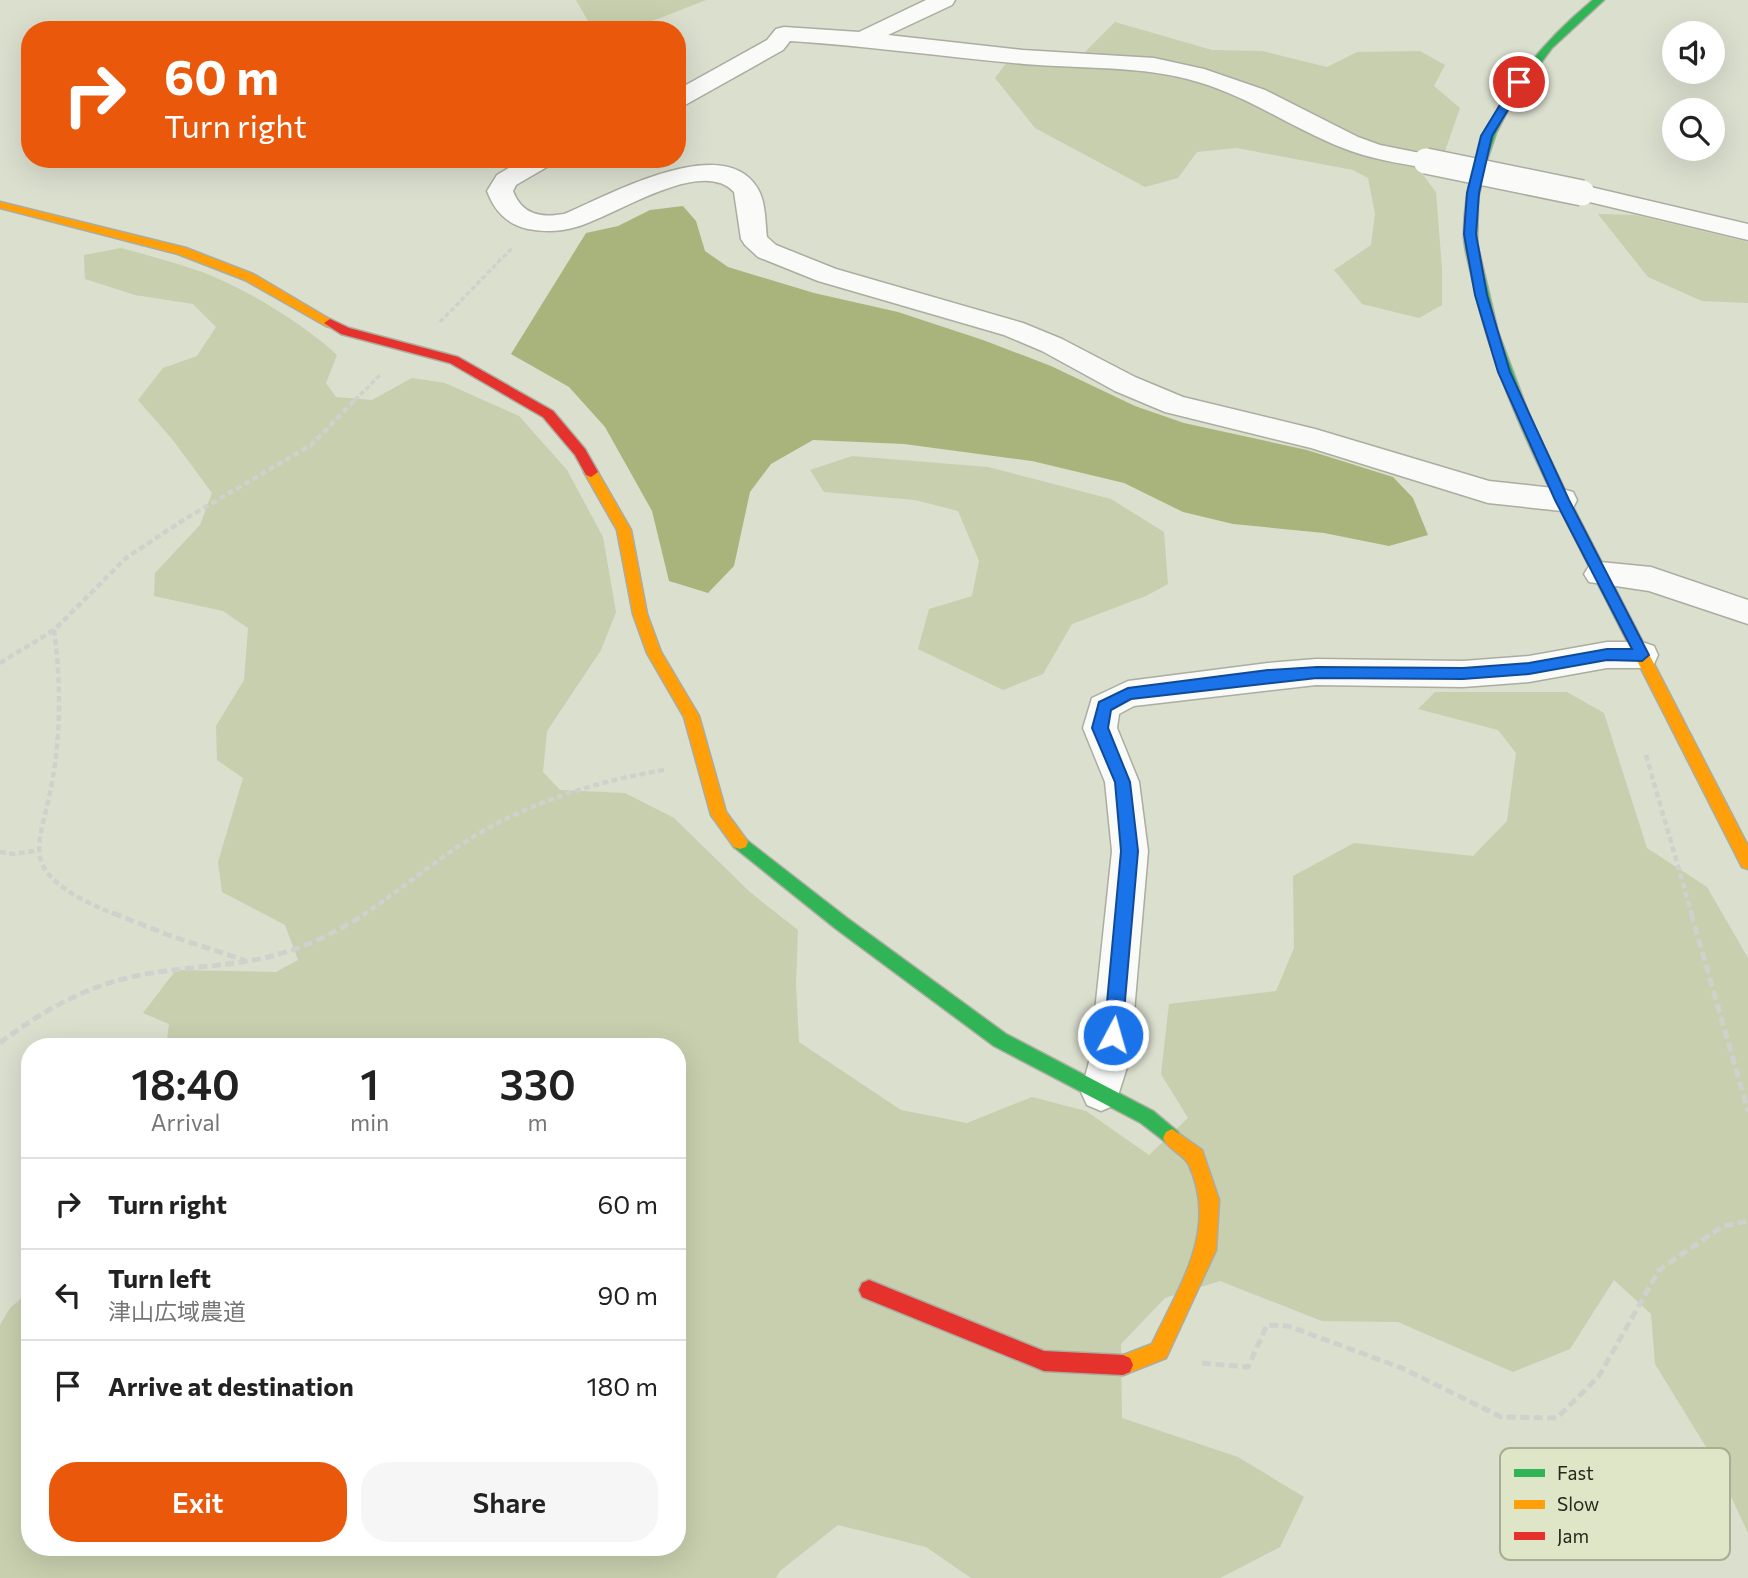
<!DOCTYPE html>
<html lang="en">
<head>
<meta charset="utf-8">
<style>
  body { margin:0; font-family:Commissioner,"Noto Sans JP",sans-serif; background:#f6f6f6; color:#222; height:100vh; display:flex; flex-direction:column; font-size:26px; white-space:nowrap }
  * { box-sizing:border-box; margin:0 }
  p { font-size:23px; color:#767676 }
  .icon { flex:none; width:38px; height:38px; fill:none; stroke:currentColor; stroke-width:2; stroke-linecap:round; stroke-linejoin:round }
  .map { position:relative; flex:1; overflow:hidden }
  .sheet { position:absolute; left:21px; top:1038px; width:665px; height:518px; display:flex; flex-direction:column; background:#fff; border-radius:28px; box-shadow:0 7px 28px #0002 }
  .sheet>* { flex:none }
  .guide { position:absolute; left:21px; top:21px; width:665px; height:147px; border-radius:28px; box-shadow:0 7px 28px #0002; background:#ea580c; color:#fff; overflow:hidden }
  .controls { position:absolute; left:1662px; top:21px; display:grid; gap:14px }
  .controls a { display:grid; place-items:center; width:63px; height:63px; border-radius:50%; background:#fff; box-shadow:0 7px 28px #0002; font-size:35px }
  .pin { position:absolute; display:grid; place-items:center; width:60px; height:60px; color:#fff; margin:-30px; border:4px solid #fff; border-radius:50%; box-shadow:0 2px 7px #0007 }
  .me { position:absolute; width:77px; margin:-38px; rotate:6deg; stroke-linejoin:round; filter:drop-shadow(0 0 5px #0008) }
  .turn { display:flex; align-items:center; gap:24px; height:147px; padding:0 28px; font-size:32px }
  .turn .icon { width:91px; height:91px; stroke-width:2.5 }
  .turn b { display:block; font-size:49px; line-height:60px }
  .eta { display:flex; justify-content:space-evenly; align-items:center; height:119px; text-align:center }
  .eta b { font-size:42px; font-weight:600; line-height:49px }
  .primary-button { display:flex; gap:14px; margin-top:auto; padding:14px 28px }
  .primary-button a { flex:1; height:80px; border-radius:28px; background:#ea580c; color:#fff; font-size:28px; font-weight:600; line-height:80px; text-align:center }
  .primary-button a+a { background:#f6f6f6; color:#222 }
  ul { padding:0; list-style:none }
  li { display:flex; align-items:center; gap:21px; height:91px; padding:0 28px; border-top:2px solid #e0e0e0 }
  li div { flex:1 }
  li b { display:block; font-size:26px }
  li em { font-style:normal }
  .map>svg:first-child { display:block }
  .green { fill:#c7cfae }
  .water { fill:#a9b47c }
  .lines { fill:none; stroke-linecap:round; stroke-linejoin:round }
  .street-casing { stroke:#aaada0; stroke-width:3 }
  .fast-casing { stroke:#aaada0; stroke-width:3 }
  .slow-casing { stroke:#aaada0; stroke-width:3 }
  .jam-casing { stroke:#aaada0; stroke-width:3 }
  .path-far2 { stroke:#d0d1cc; stroke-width:3.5; stroke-dasharray:5 2.5; stroke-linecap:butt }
  .path-far1 { stroke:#d0d1cc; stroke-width:4.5; stroke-dasharray:6 3.5; stroke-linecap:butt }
  .path { stroke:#d0d1cc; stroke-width:5; stroke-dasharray:9 4.5; stroke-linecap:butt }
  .street { fill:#fafaf8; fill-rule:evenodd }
  .fast { fill:#30b455; fill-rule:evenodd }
  .slow { fill:#ff9f0a; fill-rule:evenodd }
  .jam { fill:#e5322d; fill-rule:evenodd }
  .street-bridge-casing { stroke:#aaada0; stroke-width:28; stroke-linecap:butt }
  .street-bridge { stroke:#fafaf8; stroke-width:25 }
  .route { fill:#1a73e8; stroke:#114b97; stroke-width:2 }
  .key { fill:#dfe6c7; stroke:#a8ad94; stroke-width:2 }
  .key-label { font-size:19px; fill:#26281c }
</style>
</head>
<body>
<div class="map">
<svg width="1748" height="1578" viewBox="0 0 1748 1578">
  <rect width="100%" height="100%" fill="#dbdfce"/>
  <g class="green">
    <polygon points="576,0 706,0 650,22 588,21"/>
    <polygon points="1115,22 1212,50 1262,51 1327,67 1357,52 1420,51 1445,65 1434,86 1460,108 1445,151 1417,153 1420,171 1436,192 1442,269 1442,305 1419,318 1362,304 1334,270 1371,245 1375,214 1368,178 1353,170 1237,148 1197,152 1178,178 1145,187 1035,128 995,78 1007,62 1063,67 1083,54"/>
    <polygon points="1598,214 1635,215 1748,242 1748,303 1702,301 1648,277"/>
    <path d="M 121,248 C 147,255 173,262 199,271 C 240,285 306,325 337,355 L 326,383 L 336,397 L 372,400 L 412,378 L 445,383 L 519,416 L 567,470 L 603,537 L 616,612 L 601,650 L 547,731 L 543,772 L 560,790 L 625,793 L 674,818 L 751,893 L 798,930 L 796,984 L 799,1042 L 901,1110 L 967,1123 L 1032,1097 L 1086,1111 L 1149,1155 L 1188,1118 L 1161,1074 L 1169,1004 L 1276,991 L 1294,948 L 1293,876 L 1354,843 L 1473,856 L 1507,821 L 1516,753 L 1498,730 L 1418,709 L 1435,692 L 1567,692 L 1604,713 L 1647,848 L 1707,887 L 1748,958 L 1748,1533 L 1714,1460 L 1655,1364 L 1651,1314 L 1614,1280 L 1570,1349 L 1513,1372 L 1398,1322 L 1322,1321 L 1220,1281 L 1165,1298 L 1121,1344 L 1122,1418 L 1238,1457 L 1304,1497 L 1280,1547 L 1220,1578 L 971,1578 L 926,1547 L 838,1525 L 780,1571 L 776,1578 L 0,1578 L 0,1325 L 10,1308 L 30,1291 L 30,1547 L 677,1547 L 677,1046 L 166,1046 L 169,1024 L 143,1013 L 176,970 L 276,972 L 298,960 L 285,925 L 222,892 L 218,862 L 243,778 L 217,760 L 216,726 L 244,680 L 248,628 L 223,611 L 154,596 L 155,573 L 200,525 L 212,493 L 172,439 L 138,400 L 163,368 L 197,356 L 216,327 L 193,304 L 135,295 L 85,279 L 84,255 Z"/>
    <polygon points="852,456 988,467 1111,499 1164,532 1168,584 1146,596 1072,624 1043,674 1003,690 918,649 929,609 972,596 979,561 958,511 915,500 824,492 810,470"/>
  </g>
  <polygon class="water" points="683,206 696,221 705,251 728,267 814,293 898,312 983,340 1051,366 1135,406 1184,423 1307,450 1393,477 1413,498 1428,535 1389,546 1324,533 1233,524 1183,512 1124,483 1032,461 904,444 813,440 771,464 750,492 734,566 708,593 669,581 652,511 605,427 569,387 511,354 586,233 618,226 650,210"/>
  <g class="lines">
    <defs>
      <g id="street">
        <path d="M 926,0 L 955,0 L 952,5 L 888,35 L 1023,50 L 1154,58 L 1204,69 L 1265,90 L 1358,137 L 1380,145 L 1435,156 L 1438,161 L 1435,166 L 1426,168 C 1398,163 1370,159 1343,148 C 1293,129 1250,97 1198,82 C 1142,65 1081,69 1024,64 C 946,57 868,46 790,41 L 783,50 L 685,105 L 677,107 L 677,90 L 767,40 L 776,29 L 784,27 L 859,32 Z"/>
        <path d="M 524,159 L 555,159 L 552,164 L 516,185 L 513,191 C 522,215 541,218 564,214 C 608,196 724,130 758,189 C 766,203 765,221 767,237 L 776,245 L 836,269 L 1023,323 L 1062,339 L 1135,377 L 1183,397 L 1315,429 L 1489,481 L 1562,489 L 1573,492 L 1577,500 L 1573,508 L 1562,511 L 1488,503 L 1311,448 L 1165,412 L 1115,391 L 1042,351 L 1004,335 L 818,281 L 758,257 L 745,245 L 741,239 L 734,192 C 701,156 614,217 576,227 C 560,232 544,232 528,229 C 507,224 495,212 487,191 L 497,175 Z"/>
        <polygon points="1582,185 1748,224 1748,240 1573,198 1569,193 1573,188"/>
        <polygon points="1600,562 1651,567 1748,600 1748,624 1649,591 1589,582 1584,574 1589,566"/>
        <polygon points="1607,642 1642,642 1654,646 1658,655 1654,664 1642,668 1607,668 1529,682 1463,687 1316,685 1134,706 1119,714 1117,728 1139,782 1148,851 1130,1058 1115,1105 1101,1111 1087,1105 1081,1092 1090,1058 1112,851 1105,782 1083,728 1092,698 1128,681 1268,663 1316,659 1463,661 1529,656"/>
      </g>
      <g id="fast">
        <path d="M 1593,0 L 1604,0 L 1552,48 L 1512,102 L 1496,133 L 1485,166 L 1478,199 L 1477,243 L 1498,332 L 1531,420 L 1572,505 L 1565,510 L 1558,505 C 1522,433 1490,360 1473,282 C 1470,266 1464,250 1464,235 C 1464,138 1522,59 1593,0 Z"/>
        <polygon points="740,835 847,918 1006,1034 1153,1111 1178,1132 1181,1138 1178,1144 1172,1147 1141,1123 994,1046 835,928 734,847 732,842 734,837"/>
      </g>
      <g id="slow">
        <polygon points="0,202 186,248 253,274 336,323 330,327 326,326 245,280 178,254 0,208"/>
        <polygon points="591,467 596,469 631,530 647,614 661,652 699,716 726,812 748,842 746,847 740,849 734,847 711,815 684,717 647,653 633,614 617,530 584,472"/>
        <polygon points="1565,500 1572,505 1748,846 1748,869 1742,867 1558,505"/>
        <path d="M 1172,1129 L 1202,1150 L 1204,1156 L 1219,1200 L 1216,1250 L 1166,1358 L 1123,1375 L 1116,1372 L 1113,1365 L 1116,1358 L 1152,1344 C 1179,1286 1219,1230 1189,1165 C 1183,1153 1168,1150 1163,1138 L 1166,1132 Z"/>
      </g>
      <g id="jam">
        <polygon points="330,319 349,328 458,357 553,411 585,449 598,472 591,477 586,475 575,455 543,417 450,363 341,334 324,323"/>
        <polygon points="869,1280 1044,1351 1123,1355 1130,1358 1133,1365 1130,1372 1123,1375 1044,1371 862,1297 859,1290 862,1283"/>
      </g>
    </defs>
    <use href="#street" class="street-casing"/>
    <use href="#fast" class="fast-casing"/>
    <use href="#slow" class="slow-casing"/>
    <use href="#jam" class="jam-casing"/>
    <g class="path-far2">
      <polyline points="440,322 512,248"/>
      <polyline points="355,400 381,374"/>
    </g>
    <g class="path-far1">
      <polyline points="0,663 54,630"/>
      <polyline points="1646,755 1692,915"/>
      <polyline points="0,852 14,854 40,850"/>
      <path d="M 117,915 C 93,905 60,892 45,869 C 33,852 43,825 47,806 C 61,750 62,687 54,630 L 126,558 L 185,519 L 311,445 L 357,398"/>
      <path d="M 363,915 C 396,893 426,868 459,846 C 520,805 592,782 664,770"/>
    </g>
    <g class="path">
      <polyline points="113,913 168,935 244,960"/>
      <polyline points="1691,913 1748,1111"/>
      <path d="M 0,1043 C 38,1014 80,989 127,978 C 167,968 208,968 248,961 C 291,954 330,937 366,913"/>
      <polyline points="1202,1363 1248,1367 1267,1325 1288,1326 1402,1368 1501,1417 1557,1418 1599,1376 1659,1270 1723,1226 1748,1221"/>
    </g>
    <use href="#street" class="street"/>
    <use href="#fast" class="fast"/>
    <use href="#slow" class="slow"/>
    <use href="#jam" class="jam"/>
    <defs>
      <polyline id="street-bridge" points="1426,161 1582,193"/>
    </defs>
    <use href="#street-bridge" class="street-bridge-casing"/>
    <use href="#street-bridge" class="street-bridge"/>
  </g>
  <polygon class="route" points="1515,80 1525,82 1492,136 1479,193 1476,234 1487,295 1510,372 1569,500 1649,655 1642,661 1607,660 1529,674 1463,679 1317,678 1131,699 1111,710 1108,728 1130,782 1138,851 1122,1035 1119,1041 1113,1043 1106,1041 1104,1035 1121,851 1115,782 1092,728 1099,702 1128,688 1268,670 1317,667 1463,668 1529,663 1607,649 1632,649 1555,500 1498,372 1475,295 1464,234 1467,193 1481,136"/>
  <rect x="1500" y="1448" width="230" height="112" rx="10" class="key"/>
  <rect x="1514" y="1469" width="31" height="8" fill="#30b455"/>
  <rect x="1514" y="1500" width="31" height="9" fill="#ff9f0a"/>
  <rect x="1514" y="1532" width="31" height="8" fill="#e5322d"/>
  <g class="key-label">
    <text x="1557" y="1480">Fast</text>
    <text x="1557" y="1511">Slow</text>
    <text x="1557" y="1543">Jam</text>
  </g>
</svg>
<div class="controls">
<a><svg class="icon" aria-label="sound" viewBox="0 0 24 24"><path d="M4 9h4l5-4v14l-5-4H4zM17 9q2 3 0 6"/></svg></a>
<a><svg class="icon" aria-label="search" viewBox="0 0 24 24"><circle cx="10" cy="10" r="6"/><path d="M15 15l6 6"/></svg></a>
</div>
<div class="pin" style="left:1519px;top:82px;background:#d93025"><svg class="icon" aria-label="arrive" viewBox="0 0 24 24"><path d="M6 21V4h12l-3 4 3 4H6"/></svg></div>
<svg class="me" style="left:1113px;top:1035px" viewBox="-20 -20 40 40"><circle r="17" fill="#1a73e8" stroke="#fff" stroke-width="3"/><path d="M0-11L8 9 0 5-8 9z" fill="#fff"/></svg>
<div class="guide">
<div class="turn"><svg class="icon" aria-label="right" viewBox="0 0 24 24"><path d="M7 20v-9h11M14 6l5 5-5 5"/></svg><div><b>60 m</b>Turn right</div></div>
</div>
<section class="sheet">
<div class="eta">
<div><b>18:40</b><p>Arrival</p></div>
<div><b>1</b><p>min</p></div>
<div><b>330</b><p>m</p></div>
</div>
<ul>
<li><svg class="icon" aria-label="right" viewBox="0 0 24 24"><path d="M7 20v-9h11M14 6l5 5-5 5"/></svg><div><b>Turn right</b></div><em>60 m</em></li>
<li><svg class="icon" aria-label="left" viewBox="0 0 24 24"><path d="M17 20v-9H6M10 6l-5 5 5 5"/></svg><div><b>Turn left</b><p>津山広域農道</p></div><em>90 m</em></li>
<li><svg class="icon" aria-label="arrive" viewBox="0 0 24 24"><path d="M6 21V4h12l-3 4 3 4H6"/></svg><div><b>Arrive at destination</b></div><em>180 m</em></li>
</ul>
<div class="primary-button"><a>Exit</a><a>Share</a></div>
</section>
</div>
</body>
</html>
